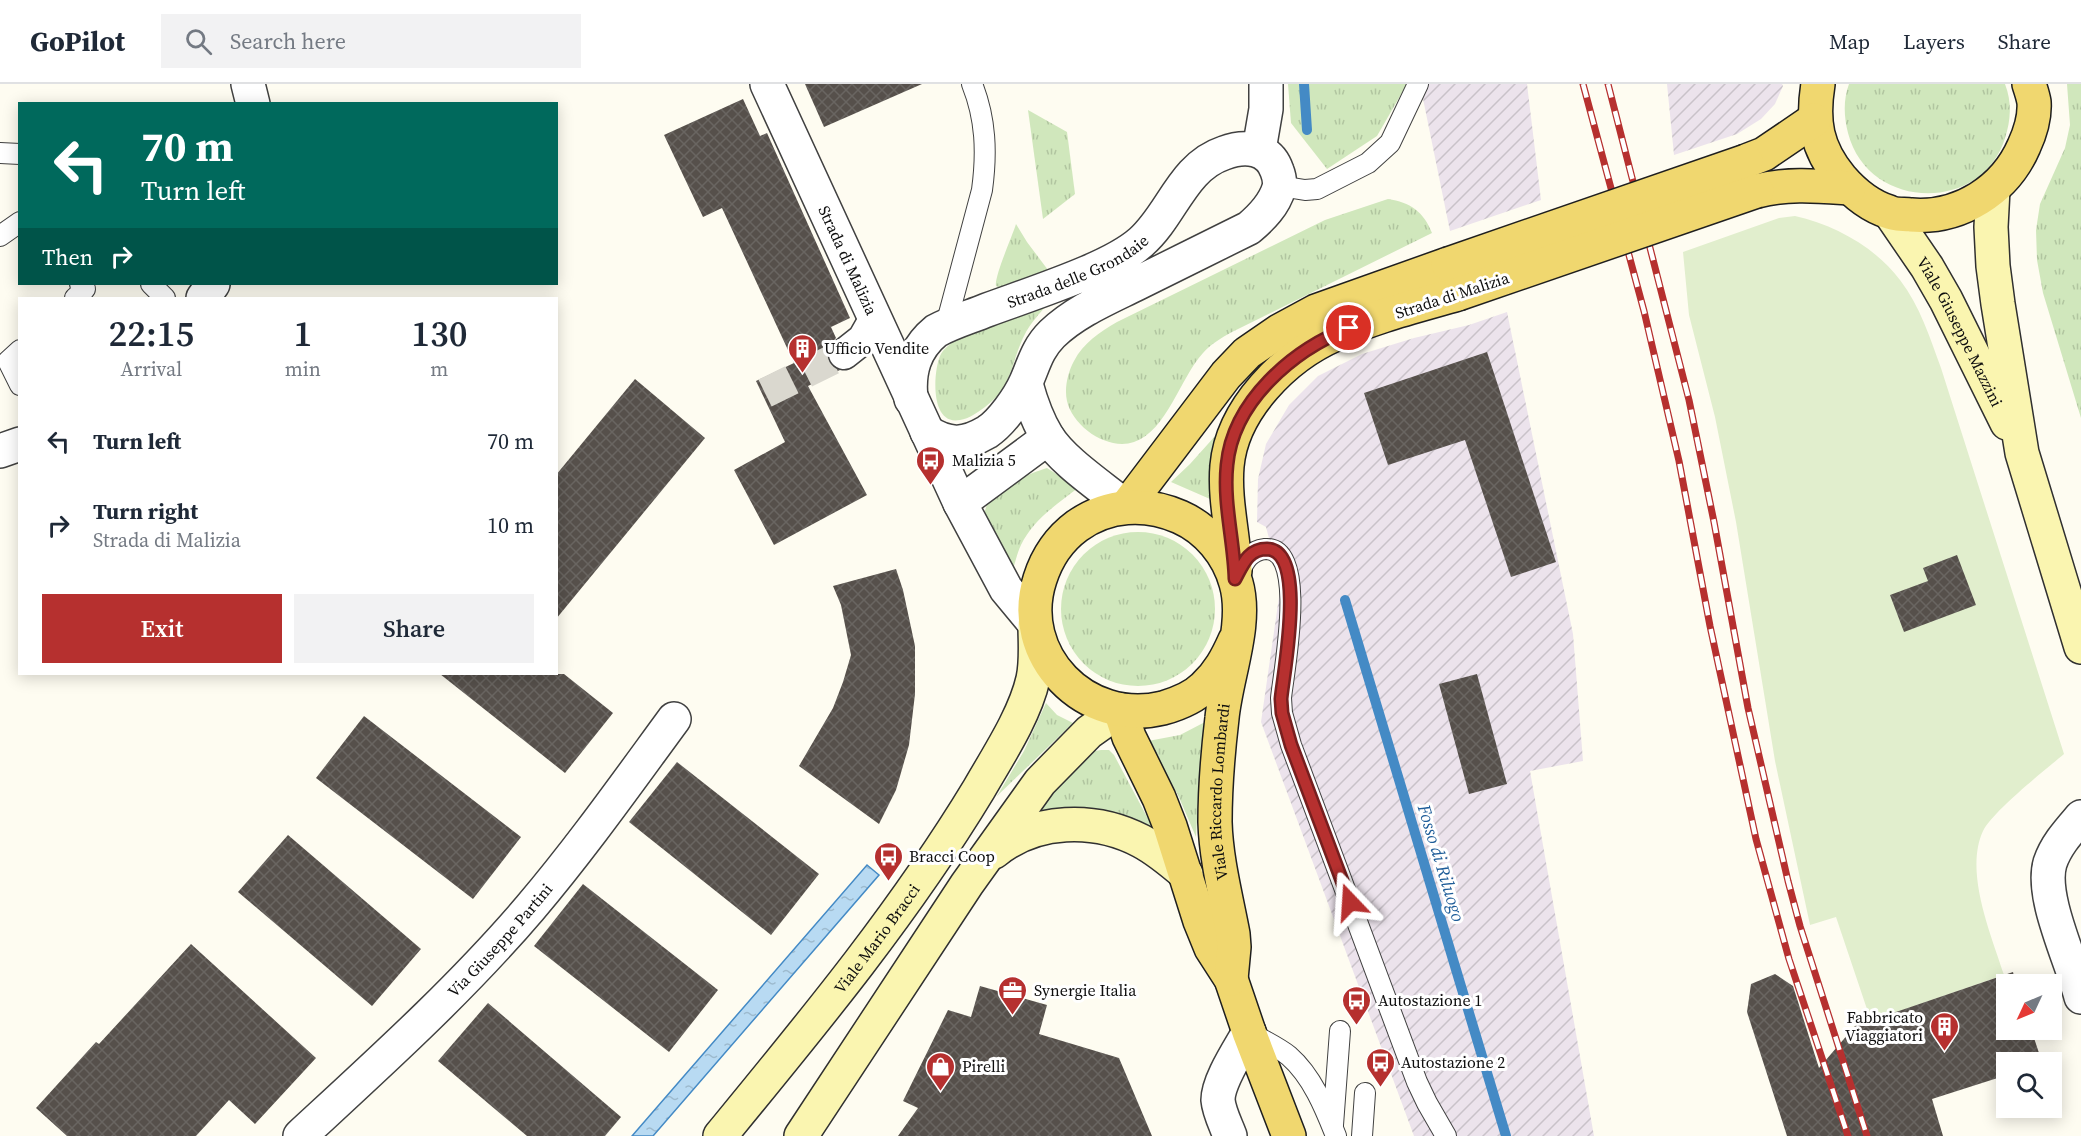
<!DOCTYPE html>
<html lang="en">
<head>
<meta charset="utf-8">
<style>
  body { margin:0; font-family:"Source Serif 4",serif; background:#f2f2f3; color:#1f2937; height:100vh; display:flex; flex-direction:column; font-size:22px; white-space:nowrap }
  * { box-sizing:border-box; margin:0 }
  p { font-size:20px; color:#747a83 }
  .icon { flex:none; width:33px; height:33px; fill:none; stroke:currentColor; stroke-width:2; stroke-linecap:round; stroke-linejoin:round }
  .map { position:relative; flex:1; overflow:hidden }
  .side { position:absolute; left:18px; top:213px; width:540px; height:378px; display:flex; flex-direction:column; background:#fff; border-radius:0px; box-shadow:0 3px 15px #0003 }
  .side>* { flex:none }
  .top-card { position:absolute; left:18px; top:18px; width:540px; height:183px; border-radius:0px; box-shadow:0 3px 15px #0003; background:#00695c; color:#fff; overflow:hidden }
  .needle { width:39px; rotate:226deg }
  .fabs { position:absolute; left:1996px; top:890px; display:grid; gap:12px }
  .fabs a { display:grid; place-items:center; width:66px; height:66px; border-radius:0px; background:#fff; box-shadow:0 3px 15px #0003; font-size:30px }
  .pin { position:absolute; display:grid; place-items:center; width:51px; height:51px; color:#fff; margin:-26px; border:3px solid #fff; border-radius:50%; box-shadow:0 2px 6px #0007 }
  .me { position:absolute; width:66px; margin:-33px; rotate:340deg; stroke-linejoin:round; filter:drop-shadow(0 0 4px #0008) }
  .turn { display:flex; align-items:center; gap:21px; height:126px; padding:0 24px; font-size:27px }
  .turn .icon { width:78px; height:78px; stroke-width:2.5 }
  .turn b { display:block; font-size:42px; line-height:51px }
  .then { display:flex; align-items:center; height:57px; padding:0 24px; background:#0003; gap:12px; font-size:22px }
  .eta { display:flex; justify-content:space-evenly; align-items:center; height:102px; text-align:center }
  .eta b { font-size:36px; font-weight:600; line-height:42px }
  .action { display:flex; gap:12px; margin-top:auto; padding:12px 24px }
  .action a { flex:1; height:69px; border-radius:0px; background:#b6302f; color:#fff; font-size:24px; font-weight:600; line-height:69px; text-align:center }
  .action a+a { background:#f2f2f3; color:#1f2937 }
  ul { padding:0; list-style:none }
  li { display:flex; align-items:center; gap:18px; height:84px; padding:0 24px }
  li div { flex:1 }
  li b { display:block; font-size:22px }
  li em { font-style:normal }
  header { display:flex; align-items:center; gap:36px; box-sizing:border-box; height:84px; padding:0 30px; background:#fff; border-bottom:2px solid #e0e1e3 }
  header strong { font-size:28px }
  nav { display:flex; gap:33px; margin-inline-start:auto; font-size:21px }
  .search { width:420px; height:54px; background:#f2f2f3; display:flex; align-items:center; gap:15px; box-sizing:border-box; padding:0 21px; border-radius:0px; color:#747a83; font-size:22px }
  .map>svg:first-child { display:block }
  .industrial { fill:url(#industrial-furrows) }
  .grass { fill:url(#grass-tufts) }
  .pitch { fill:#e1eecd }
  .water { fill:url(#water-ripples); stroke:#448ac5; stroke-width:1.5 }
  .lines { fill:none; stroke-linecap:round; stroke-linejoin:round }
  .stream { stroke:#448ac5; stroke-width:10 }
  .building { fill:url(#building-cross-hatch) }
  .pedestrian-tunnel { stroke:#dad8cf; stroke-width:30; stroke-dasharray:30 15; stroke-linecap:butt }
  .service-casing { stroke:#414141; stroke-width:22 }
  .pedestrian-casing { stroke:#414141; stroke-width:33 }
  .minor-casing { stroke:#414141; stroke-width:36 }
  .tertiary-casing { stroke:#414141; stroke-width:36 }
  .secondary-casing { stroke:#303030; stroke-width:36 }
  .primary-casing { stroke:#1f1f1f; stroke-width:36 }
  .service { stroke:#fff; stroke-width:20 }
  .pedestrian { stroke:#fff; stroke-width:30 }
  .minor { stroke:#fff; stroke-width:33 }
  .tertiary { stroke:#fff; stroke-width:33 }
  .secondary { stroke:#faf5b0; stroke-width:33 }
  .primary { stroke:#f0d76f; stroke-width:33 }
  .rail-casing { stroke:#b6302f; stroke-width:7 }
  .rail { stroke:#fff; stroke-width:4.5; stroke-dasharray:14; stroke-linecap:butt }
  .primary-bridge-casing { stroke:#1f1f1f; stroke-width:36; stroke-linecap:butt }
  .primary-bridge { stroke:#f0d76f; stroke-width:33 }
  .route-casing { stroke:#761f1f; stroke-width:15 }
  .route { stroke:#b6302f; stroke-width:10 }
  .labels { text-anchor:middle; stroke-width:6; stroke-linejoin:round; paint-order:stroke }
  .street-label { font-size:16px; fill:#0e0e0e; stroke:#fff }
  .poi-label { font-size:16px; fill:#0e0e0e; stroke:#fff; text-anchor:start }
  .water-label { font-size:18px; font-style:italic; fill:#1f5d99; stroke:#fff }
</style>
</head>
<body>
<header>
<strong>GoPilot</strong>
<div class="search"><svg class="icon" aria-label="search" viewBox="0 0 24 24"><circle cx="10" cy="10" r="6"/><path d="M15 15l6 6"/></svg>Search here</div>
<nav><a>Map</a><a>Layers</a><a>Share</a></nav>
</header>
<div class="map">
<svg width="2081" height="1052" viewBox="0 0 2081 1052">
  <defs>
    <pattern id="industrial-furrows" width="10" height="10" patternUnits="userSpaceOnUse" patternTransform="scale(1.5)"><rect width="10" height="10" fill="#ece3ec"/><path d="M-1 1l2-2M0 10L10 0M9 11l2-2" fill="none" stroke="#c9c2c9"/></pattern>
    <pattern id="grass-tufts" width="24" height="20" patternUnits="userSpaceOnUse" patternTransform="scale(1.5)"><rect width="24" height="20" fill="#d0e7bc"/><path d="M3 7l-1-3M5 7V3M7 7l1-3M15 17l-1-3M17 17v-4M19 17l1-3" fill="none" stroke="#b1c5a0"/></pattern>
    <pattern id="water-ripples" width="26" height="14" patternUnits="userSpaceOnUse" patternTransform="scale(1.5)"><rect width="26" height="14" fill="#b8daf2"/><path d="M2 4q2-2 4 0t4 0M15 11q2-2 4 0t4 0" fill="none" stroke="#9dbace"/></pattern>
    <pattern id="building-cross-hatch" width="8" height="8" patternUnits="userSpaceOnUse" patternTransform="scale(1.5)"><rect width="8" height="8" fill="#56504b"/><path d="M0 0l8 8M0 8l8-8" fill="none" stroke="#696561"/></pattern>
  </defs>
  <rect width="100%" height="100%" fill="#fefcf1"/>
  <g class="industrial">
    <polygon points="1420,0 1527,0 1541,116 1450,147"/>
    <polygon points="1667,0 1782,0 1783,2 1775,20 1761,35 1737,50 1674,71"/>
    <polygon points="1507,228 1573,550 1583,677 1530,687 1594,1052 1414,1052 1261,638 1281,499 1266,443 1257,438 1258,395 1266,360 1289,321 1318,292 1362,270 1414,254 1469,241"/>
  </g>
  <g class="grass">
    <polygon points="1288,0 1407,0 1377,52 1327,85 1291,39"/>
    <path d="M 1849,0 L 2005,0 C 2012,18 2011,36 2005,54 C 1982,130 1868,127 1848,49 C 1844,33 1843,16 1849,0 Z"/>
    <polygon points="2067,0 2081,0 2081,334 2043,209 2037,176 2036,146 2040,120 2065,64 2070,41"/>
    <polygon points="1028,26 1067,48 1075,110 1043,135"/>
    <path d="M 1388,115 C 1410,118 1424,128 1432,149 L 1232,248 C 1221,254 1211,260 1203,269 C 1180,294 1167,347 1134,358 C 1108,367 1073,343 1067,317 C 1064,304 1068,288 1074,277 C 1083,259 1100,248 1117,238 L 1325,136 Z"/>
    <path d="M 1016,140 L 1027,158 L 1048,186 L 1001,204 L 996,202 C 994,193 1012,153 1016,140 Z"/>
    <path d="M 1043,219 L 1046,222 C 1039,230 1031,239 1026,248 C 1010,278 1014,302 985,323 C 978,328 969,335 960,336 C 930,342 933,289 940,272 C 943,265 950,260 956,256 Z"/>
    <polygon points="1216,351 1210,415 1171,398 1190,380"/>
    <path d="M 1047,384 L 1078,404 C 1057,420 1033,436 1021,461 C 1017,469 1015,480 1012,488 L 983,434 C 985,427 987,417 992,412 C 1002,400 1032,389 1047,384 Z"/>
    <circle cx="1138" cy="525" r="77"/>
    <polygon points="1046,619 1057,631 1073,639 997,712 1024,667"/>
    <polygon points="1205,638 1199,694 1196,753 1178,711 1148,657 1180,651"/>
    <polygon points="1101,666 1109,666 1114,671 1154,746 1031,731 1065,695 1095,667"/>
  </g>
  <path class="pitch" d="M 1795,132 C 1835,141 1875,163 1900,196 C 1920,222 1930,254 1941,284 L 2064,670 C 2045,686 1993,727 1983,747 C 1964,788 1991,850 2004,891 L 1871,937 L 1836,833 L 1810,841 L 1775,677 L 1736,438 L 1715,333 L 1689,231 L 1683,168 L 1779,134 Z"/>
  <polygon class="water" points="867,781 879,791 653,1052 632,1052"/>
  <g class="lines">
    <g class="stream">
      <polyline points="1304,0 1307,46"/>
      <polyline points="1345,516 1506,1052"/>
    </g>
  </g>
  <g class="building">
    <polygon points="805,0 922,0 824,43"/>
    <polygon points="743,15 760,52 767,49 850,234 831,243 836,254 828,263 827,273 831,281 840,286 808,302 867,411 774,461 734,386 785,358 756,297 794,279 722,124 703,133 664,51"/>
    <polygon points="1487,268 1556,478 1511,493 1465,356 1388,381 1364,309"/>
    <polygon points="635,295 705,354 556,535 556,391"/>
    <polygon points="1957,471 1976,521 1904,548 1890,511 1928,497 1923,484"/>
    <polygon points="896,485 903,506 915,562 915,610 909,661 896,706 879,740 799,682 833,624 843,598 851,571 841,521 833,502"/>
    <polygon points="440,590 564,590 613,629 565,689"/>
    <polygon points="1477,590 1507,700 1469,710 1439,600"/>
    <polygon points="364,632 521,753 473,815 316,694"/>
    <polygon points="677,678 819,790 771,851 629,738"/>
    <polygon points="288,751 421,865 372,922 238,808"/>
    <polygon points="583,800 718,906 669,968 534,862"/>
    <polygon points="191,860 316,974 255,1040 229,1016 196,1052 67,1052 36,1024 96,958 99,960"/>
    <polygon points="2013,888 2016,900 2007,900 2007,945 2031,945 2042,978 2007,978 2007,991 1932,1015 1943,1052 1787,1052 1747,928 1751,900 1775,890 1793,902 1819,984 1855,942"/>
    <polygon points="980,902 1047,921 1039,950 1119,974 1152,1052 898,1052 918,1024 903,1017 948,926 971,933"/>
    <polygon points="488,919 621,1033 605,1052 527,1052 438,977"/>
  </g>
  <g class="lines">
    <polyline class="pedestrian-tunnel" points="765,309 844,270"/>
    <defs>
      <g id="service">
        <polyline points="0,69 20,70"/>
        <polyline points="1280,102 1305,106 1317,105 1368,79 1390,59 1418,0"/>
        <polyline points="0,152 20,138"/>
        <polyline points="151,200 165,214"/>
        <polyline points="75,214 85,205 80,200"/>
        <path d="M 946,241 L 982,106 C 987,69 986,35 972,0"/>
        <polyline points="20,266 8,277 20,301"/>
        <path d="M 1237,492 C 1244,479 1248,467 1265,465 C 1309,462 1283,591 1281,614 L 1282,629 L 1291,661 L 1417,998 L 1427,1019 L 1446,1052"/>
        <path d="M 1249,948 C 1262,956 1278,963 1289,972 C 1312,992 1325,1024 1336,1052"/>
        <polyline points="1333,1041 1340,947"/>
        <polyline points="1362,1052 1365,1009"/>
      </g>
      <polyline id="pedestrian" points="844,270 863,255 875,234"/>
      <g id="minor">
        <polyline points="248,0 253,20"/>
        <path id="s1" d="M 767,0 L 960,419 L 1006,505 L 1035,540"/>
        <polyline points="1259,66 1266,25 1266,0"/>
        <polyline points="203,214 213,200"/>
        <path d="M 1026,300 C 1031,318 1037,336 1047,352 C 1062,377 1102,403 1126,423"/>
        <path id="s2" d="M 911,315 C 908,288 914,265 936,247 C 952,238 970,233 987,226 C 1020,214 1053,203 1086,189 C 1105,181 1125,172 1141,158 C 1172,131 1182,83 1224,69 C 1245,61 1269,63 1277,87 C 1279,92 1280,99 1279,104 C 1274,121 1262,133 1249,144 C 1212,162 1175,181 1138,199 C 1108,214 1076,227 1052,250 C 1037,265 1034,280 1026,298 C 1019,314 1001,339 987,348 C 965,361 949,362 927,348"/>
        <polyline points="0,367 20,360"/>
        <polyline points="960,419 1048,354"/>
        <path id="s3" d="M 300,1052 C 379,979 460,906 530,824 C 581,764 627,699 674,635"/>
        <path d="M 1230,1052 C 1226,1041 1219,1028 1218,1016 C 1218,997 1239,966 1249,948"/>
      </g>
      <path id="tertiary" d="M 2081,733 C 2069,747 2056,761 2050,779 C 2040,813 2072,877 2081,913"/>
      <g id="secondary">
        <polyline points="1993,105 1991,143 1993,182 1998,220 2022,369 2081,563"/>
        <path id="s4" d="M 1890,129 L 1927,183 L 1946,216 L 2007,339"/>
        <path d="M 994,768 C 1035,734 1095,733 1141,757 C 1158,766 1172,778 1186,790"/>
        <path id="s5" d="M 720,1052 C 812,940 904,829 979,705 C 998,672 1025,631 1033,595 C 1037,577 1035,558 1035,540"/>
        <polyline points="801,1052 967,800 1040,698 1089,648 1120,626"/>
      </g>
      <g id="primary">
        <path d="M 1818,0 C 1812,37 1816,64 1841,94 C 1854,109 1870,122 1889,128 C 1895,131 1904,130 1911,131 C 1960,135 2005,106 2024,62 C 2030,49 2035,32 2034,18 C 2033,12 2031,6 2029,0"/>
        <polyline points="1746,77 1764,70 1814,36"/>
        <path d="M 1757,107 C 1787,99 1819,102 1849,104"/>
        <polyline points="1126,423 1226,291 1247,269 1279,247 1316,227 1448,180"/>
        <path d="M 1235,487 C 1234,452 1224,417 1227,382 C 1232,325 1285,272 1336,250 C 1375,232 1417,222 1458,210"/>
        <polyline points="1120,626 1129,653 1159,714 1170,742 1200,837 1211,864 1231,895 1249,948 1289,1052"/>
        <path id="s6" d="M 1231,895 L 1234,863 L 1233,850 C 1226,813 1216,775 1215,738 C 1215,704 1218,668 1222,634 C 1226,592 1248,540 1236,499 C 1228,470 1207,445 1180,433 C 1145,418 1108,420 1077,442 C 1058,456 1047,473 1040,495 C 1015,571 1086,643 1163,624 C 1177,620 1193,614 1204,603 C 1219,589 1227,574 1235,556"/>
      </g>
    </defs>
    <use href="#service" class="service-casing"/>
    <use href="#pedestrian" class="pedestrian-casing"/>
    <use href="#minor" class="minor-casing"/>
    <use href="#tertiary" class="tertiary-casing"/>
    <use href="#secondary" class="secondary-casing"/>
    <use href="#primary" class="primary-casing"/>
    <use href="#service" class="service"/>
    <use href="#pedestrian" class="pedestrian"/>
    <use href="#minor" class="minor"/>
    <use href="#tertiary" class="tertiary"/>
    <use href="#secondary" class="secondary"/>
    <use href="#primary" class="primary"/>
    <defs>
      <g id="rail">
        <polyline points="1583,0 1644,227 1679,377 1710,542 1756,755 1789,875 1848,1052"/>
        <polyline points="1608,0 1689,316 1714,438 1748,624 1788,797 1800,842 1867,1052"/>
      </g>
    </defs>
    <use href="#rail" class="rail-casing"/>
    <use href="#rail" class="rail"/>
    <defs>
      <g id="primary-bridge">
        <polyline points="1448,180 1746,77"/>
        <polyline points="1458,210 1757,107"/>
      </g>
    </defs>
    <use href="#primary-bridge" class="primary-bridge-casing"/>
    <use href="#primary-bridge" class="primary-bridge"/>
  </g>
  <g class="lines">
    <defs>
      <path id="route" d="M 1349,244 C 1293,266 1233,317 1227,381 C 1223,419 1234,457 1235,495 C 1243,480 1248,465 1267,465 C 1308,466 1283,591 1281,615 L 1282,629 L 1291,661 L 1350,818"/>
    </defs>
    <use href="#route" class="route-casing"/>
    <use href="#route" class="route"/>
  </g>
  <defs>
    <symbol id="building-pin" viewBox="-11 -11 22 30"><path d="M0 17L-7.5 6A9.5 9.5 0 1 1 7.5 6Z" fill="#b6302f" stroke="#fff"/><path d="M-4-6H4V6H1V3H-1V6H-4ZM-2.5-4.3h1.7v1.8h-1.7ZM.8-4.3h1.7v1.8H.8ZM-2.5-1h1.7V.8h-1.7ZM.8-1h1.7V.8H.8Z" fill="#fff"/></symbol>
    <symbol id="bus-pin" viewBox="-11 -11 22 30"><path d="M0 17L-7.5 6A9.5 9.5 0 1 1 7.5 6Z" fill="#b6302f" stroke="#fff"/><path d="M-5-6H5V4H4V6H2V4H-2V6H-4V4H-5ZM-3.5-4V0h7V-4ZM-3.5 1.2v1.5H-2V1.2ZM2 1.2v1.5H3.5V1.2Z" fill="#fff"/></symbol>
    <symbol id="office-pin" viewBox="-11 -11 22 30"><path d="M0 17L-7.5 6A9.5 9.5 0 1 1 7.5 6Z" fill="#b6302f" stroke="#fff"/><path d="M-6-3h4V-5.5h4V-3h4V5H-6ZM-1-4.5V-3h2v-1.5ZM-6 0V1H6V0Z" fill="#fff"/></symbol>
    <symbol id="shop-pin" viewBox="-11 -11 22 30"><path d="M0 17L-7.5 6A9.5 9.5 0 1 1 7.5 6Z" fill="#b6302f" stroke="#fff"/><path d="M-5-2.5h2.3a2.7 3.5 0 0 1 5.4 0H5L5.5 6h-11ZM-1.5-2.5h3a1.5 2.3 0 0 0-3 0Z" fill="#fff"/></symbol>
  </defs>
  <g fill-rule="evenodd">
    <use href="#building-pin" x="786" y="248" width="33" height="45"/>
    <use href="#bus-pin" x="914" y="360" width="33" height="45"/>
    <use href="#bus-pin" x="872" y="756" width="33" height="45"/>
    <use href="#office-pin" x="996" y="890" width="33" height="45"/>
    <use href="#bus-pin" x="1340" y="900" width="33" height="45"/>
    <use href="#building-pin" x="1928" y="926" width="33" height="45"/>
    <use href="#bus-pin" x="1364" y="962" width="33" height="45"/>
    <use href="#shop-pin" x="924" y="966" width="33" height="45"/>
  </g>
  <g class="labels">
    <g class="street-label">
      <text dy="6" stroke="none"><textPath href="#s1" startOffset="194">Strada di Malizia</textPath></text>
      <text dy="6" stroke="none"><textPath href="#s2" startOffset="230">Strada delle Grondaie</textPath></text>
      <text transform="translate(1452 211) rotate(-18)" y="6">Strada di Malizia</text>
      <text dy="6" stroke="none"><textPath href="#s4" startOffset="138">Viale Giuseppe Mazzini</textPath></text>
      <text dy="6" stroke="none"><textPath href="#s6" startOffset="189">Viale Riccardo Lombardi</textPath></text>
      <text dy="6" stroke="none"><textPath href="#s3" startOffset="280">Via Giuseppe Partini</textPath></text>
      <text dy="6" stroke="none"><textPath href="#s5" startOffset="252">Viale Mario Bracci</textPath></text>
    </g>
    <g class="poi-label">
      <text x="824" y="270">Ufficio Vendite</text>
      <text x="952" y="382">Malizia 5</text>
      <text x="909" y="778">Bracci Coop</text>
      <text x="1034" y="912">Synergie Italia</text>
      <text x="1378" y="922">Autostazione 1</text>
      <text x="1923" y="939" text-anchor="end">Fabbricato<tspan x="1923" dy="18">Viaggiatori</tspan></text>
      <text x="1401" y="984">Autostazione 2</text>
      <text x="962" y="988">Pirelli</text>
    </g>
    <g class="water-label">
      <text transform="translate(1441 779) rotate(73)" y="6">Fosso di Riluogo</text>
    </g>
  </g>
</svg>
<div class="fabs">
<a><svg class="needle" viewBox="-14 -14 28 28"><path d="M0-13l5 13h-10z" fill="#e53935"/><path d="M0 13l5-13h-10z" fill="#747a83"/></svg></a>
<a><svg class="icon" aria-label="search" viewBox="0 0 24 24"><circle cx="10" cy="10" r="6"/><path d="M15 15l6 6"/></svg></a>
</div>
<div class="pin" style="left:1349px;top:244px;background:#d93025"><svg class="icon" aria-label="arrive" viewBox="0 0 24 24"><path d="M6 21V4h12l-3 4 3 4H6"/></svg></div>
<svg class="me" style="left:1350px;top:818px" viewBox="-20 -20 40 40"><path d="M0-17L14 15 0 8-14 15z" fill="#b6302f" stroke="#fff" stroke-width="4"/></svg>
<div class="top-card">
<div class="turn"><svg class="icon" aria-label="left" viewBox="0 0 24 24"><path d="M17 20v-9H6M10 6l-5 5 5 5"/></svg><div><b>70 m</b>Turn left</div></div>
<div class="then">Then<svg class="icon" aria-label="right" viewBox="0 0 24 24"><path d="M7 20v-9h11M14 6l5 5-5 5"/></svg></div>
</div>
<section class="side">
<div class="eta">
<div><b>22:15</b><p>Arrival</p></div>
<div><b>1</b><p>min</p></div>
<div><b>130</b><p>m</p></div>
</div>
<ul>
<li><svg class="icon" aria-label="left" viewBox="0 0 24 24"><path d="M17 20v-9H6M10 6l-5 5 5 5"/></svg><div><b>Turn left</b></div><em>70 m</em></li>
<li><svg class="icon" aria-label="right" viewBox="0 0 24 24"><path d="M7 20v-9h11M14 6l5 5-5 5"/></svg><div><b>Turn right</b><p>Strada di Malizia</p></div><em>10 m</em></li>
</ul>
<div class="action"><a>Exit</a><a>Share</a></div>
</section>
</div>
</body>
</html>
